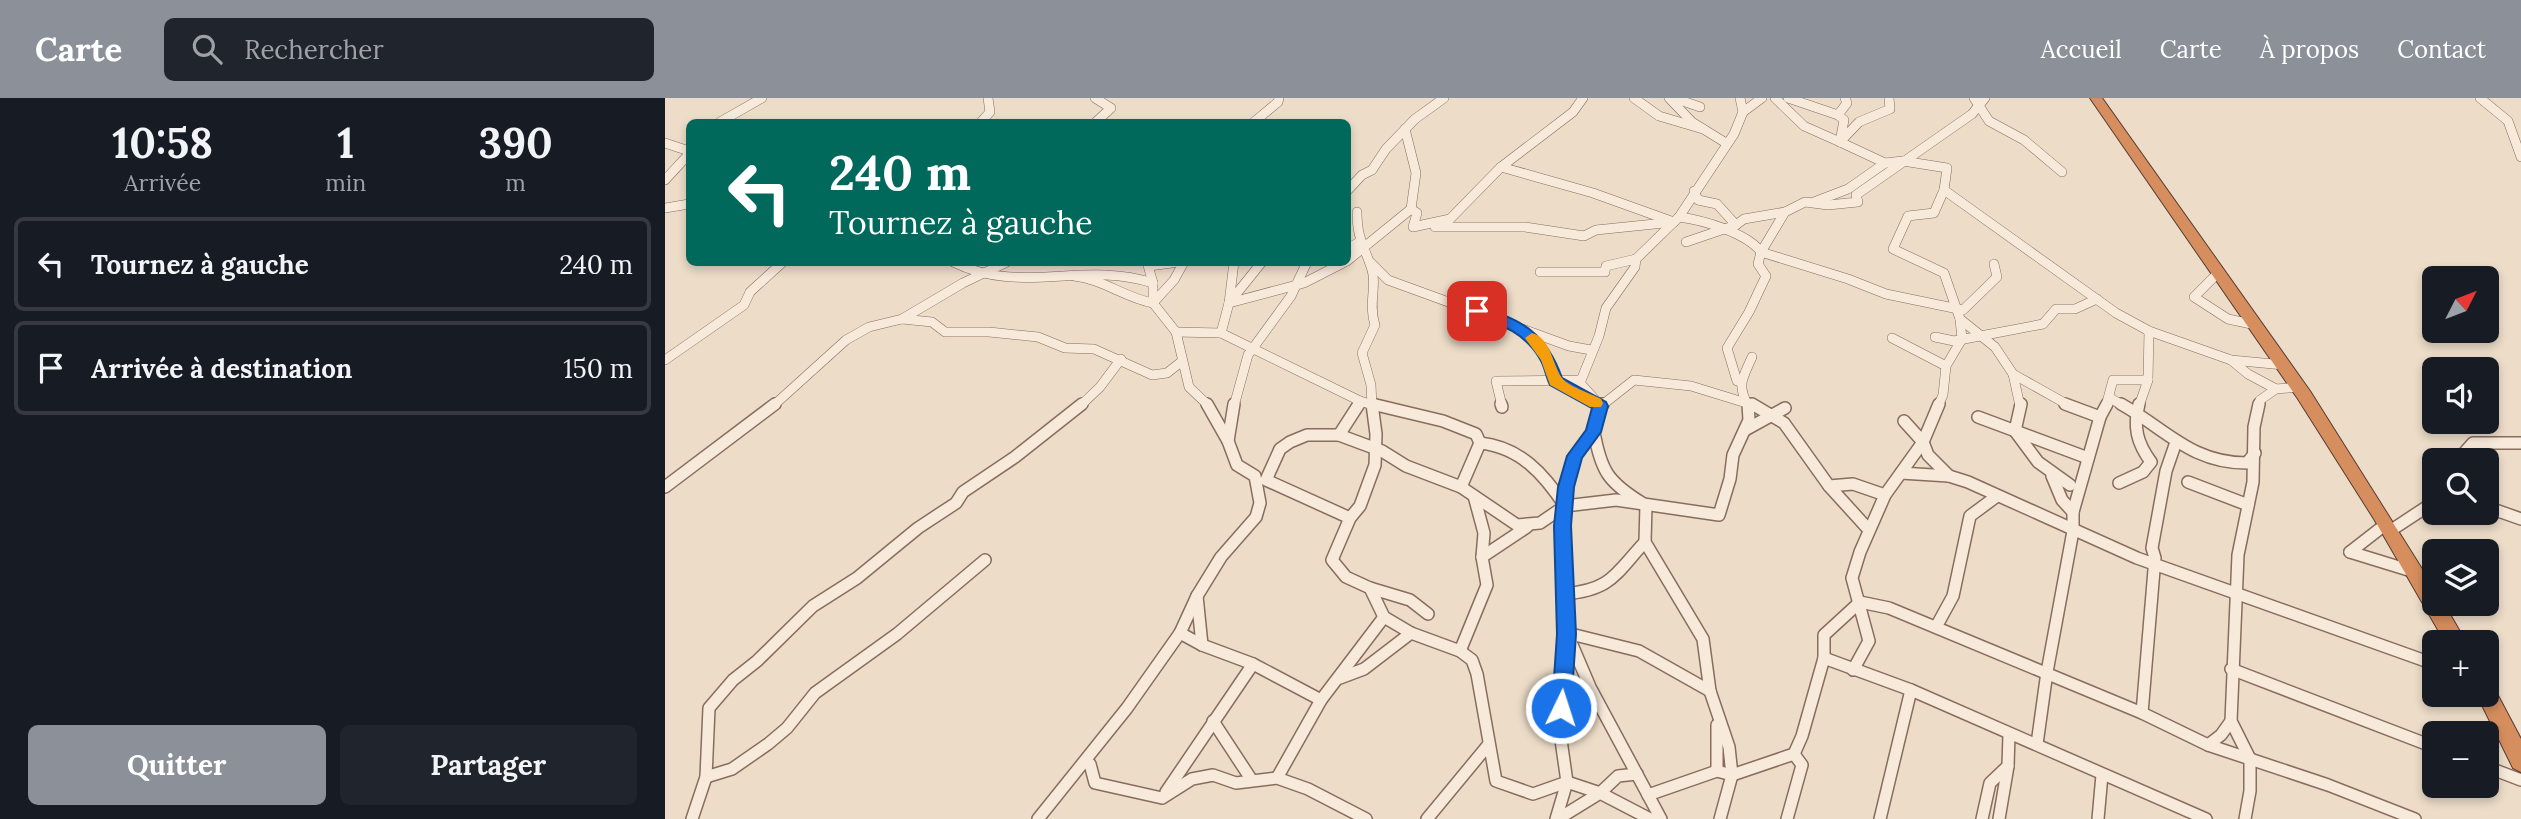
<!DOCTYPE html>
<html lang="fr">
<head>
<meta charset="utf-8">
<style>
  body { margin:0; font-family:Lora,serif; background:#20242c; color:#f1f3f6; height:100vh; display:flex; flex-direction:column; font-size:26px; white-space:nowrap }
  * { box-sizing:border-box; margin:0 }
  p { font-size:23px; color:#9ea1a6 }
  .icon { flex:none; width:38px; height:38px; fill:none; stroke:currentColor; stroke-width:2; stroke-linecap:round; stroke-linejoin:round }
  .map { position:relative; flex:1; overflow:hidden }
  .details { display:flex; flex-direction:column; background:#171b24; width:665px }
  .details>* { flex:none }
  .banner { position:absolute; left:21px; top:21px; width:665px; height:147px; border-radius:10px; box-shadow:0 4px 10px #0003; background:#00695c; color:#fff; overflow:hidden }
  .needle { width:46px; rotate:48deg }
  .buttons { position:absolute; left:1757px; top:168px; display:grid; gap:14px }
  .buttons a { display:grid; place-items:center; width:77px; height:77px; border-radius:10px; background:#171b24; box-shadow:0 4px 10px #0003; font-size:35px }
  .pin { position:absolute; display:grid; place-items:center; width:60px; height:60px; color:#fff; margin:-30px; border-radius:14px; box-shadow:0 4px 10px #0006 }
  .me { position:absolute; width:77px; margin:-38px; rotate:4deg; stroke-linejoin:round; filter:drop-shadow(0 0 5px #0008) }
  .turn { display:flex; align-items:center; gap:24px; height:147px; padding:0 28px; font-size:32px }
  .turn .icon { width:91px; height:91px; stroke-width:2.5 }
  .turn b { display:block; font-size:49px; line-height:60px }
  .eta { display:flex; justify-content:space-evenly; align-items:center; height:119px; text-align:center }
  .eta b { font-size:42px; font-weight:700; line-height:49px }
  .primary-button { display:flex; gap:14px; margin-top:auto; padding:14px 28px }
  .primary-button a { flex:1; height:80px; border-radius:10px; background:#8c9099; color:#fff; font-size:28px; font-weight:700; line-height:80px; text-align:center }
  .primary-button a+a { background:#20242c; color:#f1f3f6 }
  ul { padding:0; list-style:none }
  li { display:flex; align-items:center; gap:21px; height:94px; margin:0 14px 10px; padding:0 14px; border:4px solid #363941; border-radius:10px }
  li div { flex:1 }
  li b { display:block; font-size:26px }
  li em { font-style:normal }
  header { display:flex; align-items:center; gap:42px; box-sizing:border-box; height:98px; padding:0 35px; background:#8c9099; color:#fff }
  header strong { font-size:33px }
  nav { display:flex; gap:38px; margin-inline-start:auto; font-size:24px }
  .search { width:490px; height:63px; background:#20242c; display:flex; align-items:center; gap:18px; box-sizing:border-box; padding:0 24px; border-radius:10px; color:#9ea1a6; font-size:26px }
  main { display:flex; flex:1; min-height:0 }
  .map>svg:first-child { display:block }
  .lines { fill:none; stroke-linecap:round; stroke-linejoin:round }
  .minor-far1-casing { stroke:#886d5e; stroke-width:10 }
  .minor-casing { stroke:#886d5e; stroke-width:14 }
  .highway-casing { stroke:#563d32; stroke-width:2 }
  .minor-far1 { stroke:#f7eadb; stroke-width:9 }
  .minor { stroke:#f7eadb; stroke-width:11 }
  .highway { fill:#d68e5e; fill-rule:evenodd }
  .route { fill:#1a73e8; stroke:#114b97; stroke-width:2 }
  .slow { fill:#f59e0b }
</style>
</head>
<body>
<header>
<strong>Carte</strong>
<div class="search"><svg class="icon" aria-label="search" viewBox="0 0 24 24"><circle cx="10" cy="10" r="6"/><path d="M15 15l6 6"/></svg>Rechercher</div>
<nav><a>Accueil</a><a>Carte</a><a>À propos</a><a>Contact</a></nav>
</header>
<main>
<section class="details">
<div class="eta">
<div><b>10:58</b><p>Arrivée</p></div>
<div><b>1</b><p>min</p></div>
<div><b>390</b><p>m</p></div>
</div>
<ul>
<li><svg class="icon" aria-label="left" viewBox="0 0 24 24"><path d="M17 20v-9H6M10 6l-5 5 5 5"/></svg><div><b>Tournez à gauche</b></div><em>240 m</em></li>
<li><svg class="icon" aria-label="arrive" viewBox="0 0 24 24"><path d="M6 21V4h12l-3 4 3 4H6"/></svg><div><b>Arrivée à destination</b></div><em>150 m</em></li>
</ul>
<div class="primary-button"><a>Quitter</a><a>Partager</a></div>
</section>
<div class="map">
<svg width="1856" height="721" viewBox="0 0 1856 721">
  <rect width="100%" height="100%" fill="#ecdcc8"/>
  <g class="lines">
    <defs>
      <g id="minor-far1">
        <polyline points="430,0 446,10 431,24"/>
        <polyline points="969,0 994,18 1038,31"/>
        <polyline points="1004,0 1027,24 1061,45"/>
        <polyline points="1009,0 1035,9"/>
        <polyline points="1110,0 1139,28 1175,44"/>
        <polyline points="1123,0 1173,17 1179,22 1175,44 1220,65 1238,63 1282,70 1279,92 1451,215 1484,233 1566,262 1619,267"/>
        <polyline points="1309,0 1324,23 1359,42 1397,74"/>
        <polyline points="1815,0 1843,23 1856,59"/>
        <polyline points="1078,14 1097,0"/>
        <polyline points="1173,17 1182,5 1180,0"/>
        <polyline points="55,24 97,0"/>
        <polyline points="316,24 325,14 323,0"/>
        <polyline points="589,24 613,4 614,0"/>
        <polyline points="740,31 751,75 746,111"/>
        <polyline points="1175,44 1194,24 1225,11 1224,0"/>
        <polyline points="0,45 24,53"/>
        <polyline points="836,69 928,95 1006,123"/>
        <polyline points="0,82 24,56"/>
        <polyline points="682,93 697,77 707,72 721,51 750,21 779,0"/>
        <polyline points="1029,93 1033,102 1052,106 1071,127"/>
        <polyline points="1149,104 1183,91 1220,65"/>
        <polyline points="0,110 24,106"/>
        <path d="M 692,114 C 692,142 700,149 707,172 C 712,188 703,205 710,227 L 697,255 L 706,287 L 707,308"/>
        <polyline points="1120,114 1096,154 1183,181 1221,196 1298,212 1332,179 1329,166"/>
        <path d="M 1014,119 C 1038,122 1082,135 1096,154 L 1093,166 L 1101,178 L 1084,214 L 1062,250 L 1072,283 L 1076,284"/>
        <polyline points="770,129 860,129 919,138 931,132 1009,124"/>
        <polyline points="1021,144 1071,127 1079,121 1120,114 1140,104 1163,107 1193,104 1191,97 1307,16 1320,0"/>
        <polyline points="682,151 696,143"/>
        <polyline points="682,163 746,111 752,115 748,129 785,121 836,69 908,14 918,0"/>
        <path d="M 288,164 C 357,198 416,162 488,185"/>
        <polyline points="482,164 488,185 488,205 511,234 524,289 544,308"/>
        <polyline points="485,164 484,168 514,164"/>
        <polyline points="569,164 564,205 556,235 695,303 711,308"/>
        <polyline points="706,165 723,182 904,248 926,252"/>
        <polyline points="875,174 940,174 941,168 971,161"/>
        <polyline points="1553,175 1529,199 1563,221 1591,227"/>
        <path d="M 409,178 C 438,181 460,200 488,205 L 509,182 L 519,164"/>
        <polyline points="564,205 639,185 680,164"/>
        <polyline points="564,205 597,164"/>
        <polyline points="237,221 267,224 280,234 324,234 373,239 400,250 429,251 487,277 502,275 516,264"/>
        <polyline points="1295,221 1330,249 1348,276 1405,308"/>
        <polyline points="852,228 876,253 891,283 936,308"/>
        <polyline points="511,234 556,235"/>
        <polyline points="1270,239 1289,243 1378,226 1391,211 1410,211 1432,201"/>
        <polyline points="1227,240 1281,268"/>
        <polyline points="0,262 79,207 85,194 118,164"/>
        <polyline points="1566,262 1583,276 1611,291"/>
        <polyline points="1348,276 1355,308"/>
        <polyline points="1445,300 1459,308"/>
        <polyline points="108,308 181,242 204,229 237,221 298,185 342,164"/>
        <polyline points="415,308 435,289 456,261"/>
        <polyline points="569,308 583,257 626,198 642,164"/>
        <polyline points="693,308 695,303"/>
        <polyline points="837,308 831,283 916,282"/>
        <polyline points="936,308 969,282 1026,288 1091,308"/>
        <polyline points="936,308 915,285 934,238 941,210 970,169 971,161 1014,119 1069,36 1078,14 1075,0"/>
        <path d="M 1083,308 C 1072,286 1077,282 1087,259"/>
        <polyline points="1273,308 1278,297 1281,268 1297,241 1295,221 1279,175 1228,151 1243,118 1269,115 1279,92"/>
        <polyline points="1441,308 1448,282 1483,282 1484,233"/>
        <polyline points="1474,308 1483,282"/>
        <polyline points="1594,308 1595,302 1611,291 1634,289"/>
      </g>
      <g id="minor">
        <polyline points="707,306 711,336 710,367 695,408 685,420 667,462 681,479 705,490 719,519 746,535 795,553 807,562 812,576 831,683 868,696 902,684 935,695 985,721"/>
        <polyline points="707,306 778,323 811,336 815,345 796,389"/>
        <polyline points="836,306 837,309"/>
        <polyline points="933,306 938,306"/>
        <polyline points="1087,306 1119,325 1164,388 1188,386 1220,397"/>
        <polyline points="1356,306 1350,333 1373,364 1405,387"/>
        <polyline points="1400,306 1435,319"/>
        <path d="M 1456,306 C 1501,331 1526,365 1582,365 L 1590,355"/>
        <polyline points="1313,319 1423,360"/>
        <polyline points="1239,323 1258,344 1263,357 1284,378"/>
        <polyline points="1080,332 1120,310"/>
        <path d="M 929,334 C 936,373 943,384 977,405"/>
        <polyline points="674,337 694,306"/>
        <polyline points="563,343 569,306"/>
        <path d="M 815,345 C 855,349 879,376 900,408"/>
        <polyline points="1793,362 1808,345 1856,345"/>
        <polyline points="1236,375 1284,378 1303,384 1472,460 1769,566"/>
        <polyline points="1387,378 1397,402 1408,414"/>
        <polyline points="1523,384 1583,407"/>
        <path d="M 1454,385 L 1478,374 L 1486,364 C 1472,345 1468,329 1474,306"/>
        <polyline points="1164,388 1204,432"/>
        <polyline points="0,389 110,306"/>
        <polyline points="809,398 819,435 817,459"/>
        <polyline points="981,407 980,444 1038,541 1045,593"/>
        <polyline points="1822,409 1856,421"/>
        <polyline points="685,420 601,382 615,351 625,344 642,337 674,337 717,353 741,368 796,389 852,427 875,425 900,408 951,402 1054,417 1065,381 1068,357 1084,322 1083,306"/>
        <polyline points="1725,433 1769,404"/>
        <polyline points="1685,454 1750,474"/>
        <polyline points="1685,454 1721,426"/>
        <polyline points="705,490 745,502 763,516"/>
        <path d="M 899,496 C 947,492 950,476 980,444"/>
        <polyline points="532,498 537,547"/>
        <polyline points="1271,529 1288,498 1305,418 1332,398"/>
        <polyline points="515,535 537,547 588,566 656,602"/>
        <polyline points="795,553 822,487 817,459 862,429"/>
        <polyline points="1159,560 1159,537 1195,504 1224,510 1477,615 1543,647 1663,687 1750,721"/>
        <polyline points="1566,571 1769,649"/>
        <polyline points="1188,572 1204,543 1187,480 1195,454 1220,397 1258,344 1274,306"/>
        <polyline points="675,580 699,571 746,535"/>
        <polyline points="1477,615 1490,460 1487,450 1501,373 1511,344"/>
        <polyline points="548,623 586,681"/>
        <polyline points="1566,623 1585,661 1585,693 1580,721"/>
        <polyline points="1052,627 1052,673"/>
        <polyline points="1372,646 1382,574 1408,433 1408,414 1435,319 1442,306"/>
        <polyline points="1543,647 1556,637 1566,623 1573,457 1588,384 1589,329 1594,306"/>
        <polyline points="425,666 430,685 497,700 527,681 548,677 571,685 612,680 643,691 701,721"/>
        <polyline points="1822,669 1856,682"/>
        <polyline points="41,679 67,671 103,646 122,630 150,595 232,536 320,462"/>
        <polyline points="612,680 656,602 719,519"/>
        <polyline points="501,694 588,566"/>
        <polyline points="983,697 1052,673 1067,677 1129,656 1137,638 1159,560 1246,592 1541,721"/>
        <polyline points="27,721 41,679 44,610 68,582 92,563 148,508 192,480 253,430 291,405 298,394 350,359 417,306"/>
        <polyline points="373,721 462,610 515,535 532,498 556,459 591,419 595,405 590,378 572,367 563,343 542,306"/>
        <polyline points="762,721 824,646"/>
        <polyline points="891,721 902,684 895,635 902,535 897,428 901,389 910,358 929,334 934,306"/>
        <polyline points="893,721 935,695 953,678 972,676"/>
        <polyline points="996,721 925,589 902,535 974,553 1045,593 1064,649 1067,677 1055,721"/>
        <polyline points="1122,721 1137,667 1129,656"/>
        <polyline points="1215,721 1246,592"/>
        <polyline points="1317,721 1325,685 1343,668"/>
        <polyline points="1334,721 1343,668 1344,636"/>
        <polyline points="1433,721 1437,677"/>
      </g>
      <g id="highway">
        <polygon points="1425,0 1437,0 1645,293 1769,490 1769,506 1779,506 1801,544 1780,544 1709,421 1633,301"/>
        <polygon points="1822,587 1829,590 1856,641 1856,674 1848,670 1812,597 1822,597"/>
      </g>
    </defs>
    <use href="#minor-far1" class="minor-far1-casing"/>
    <use href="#minor" class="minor-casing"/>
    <use href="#highway" class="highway-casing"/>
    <use href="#minor-far1" class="minor-far1"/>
    <use href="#minor" class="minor"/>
    <use href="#highway" class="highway"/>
  </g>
  <path class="route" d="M 812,208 C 857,221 881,235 897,280 L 941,304 L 943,308 L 936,334 L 917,360 L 909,389 L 906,428 L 911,536 L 906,610 L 903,617 L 896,619 L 889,617 L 887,610 L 892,536 L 889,428 L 893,389 L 902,358 L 921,332 L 927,310 L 885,287 C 881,279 880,269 875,261 C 860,234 834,226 807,216 L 807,210 Z"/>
  <path class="slow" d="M 867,235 C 887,241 887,267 897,280 C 904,289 925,295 936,301 L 938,305 L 936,309 L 925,309 L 885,287 L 876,262 L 860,240 Z"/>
</svg>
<div class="buttons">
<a><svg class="needle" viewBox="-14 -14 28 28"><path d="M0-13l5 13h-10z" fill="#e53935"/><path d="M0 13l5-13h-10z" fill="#9ea1a6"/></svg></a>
<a><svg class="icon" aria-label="sound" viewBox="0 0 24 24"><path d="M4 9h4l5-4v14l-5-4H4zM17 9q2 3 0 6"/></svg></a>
<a><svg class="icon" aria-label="search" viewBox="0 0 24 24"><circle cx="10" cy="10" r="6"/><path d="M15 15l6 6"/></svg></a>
<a><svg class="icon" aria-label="layers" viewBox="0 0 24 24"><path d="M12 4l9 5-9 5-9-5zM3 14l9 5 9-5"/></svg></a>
<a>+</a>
<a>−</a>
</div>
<div class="pin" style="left:812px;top:213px;background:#d93025"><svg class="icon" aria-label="arrive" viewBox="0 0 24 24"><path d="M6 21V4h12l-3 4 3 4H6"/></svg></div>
<svg class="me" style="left:896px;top:610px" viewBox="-20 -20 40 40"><circle r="17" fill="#1a73e8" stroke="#fff" stroke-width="3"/><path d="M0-11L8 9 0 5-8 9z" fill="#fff"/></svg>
<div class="banner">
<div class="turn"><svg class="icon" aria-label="left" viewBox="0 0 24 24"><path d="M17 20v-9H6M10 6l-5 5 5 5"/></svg><div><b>240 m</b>Tournez à gauche</div></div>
</div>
</div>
</main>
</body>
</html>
